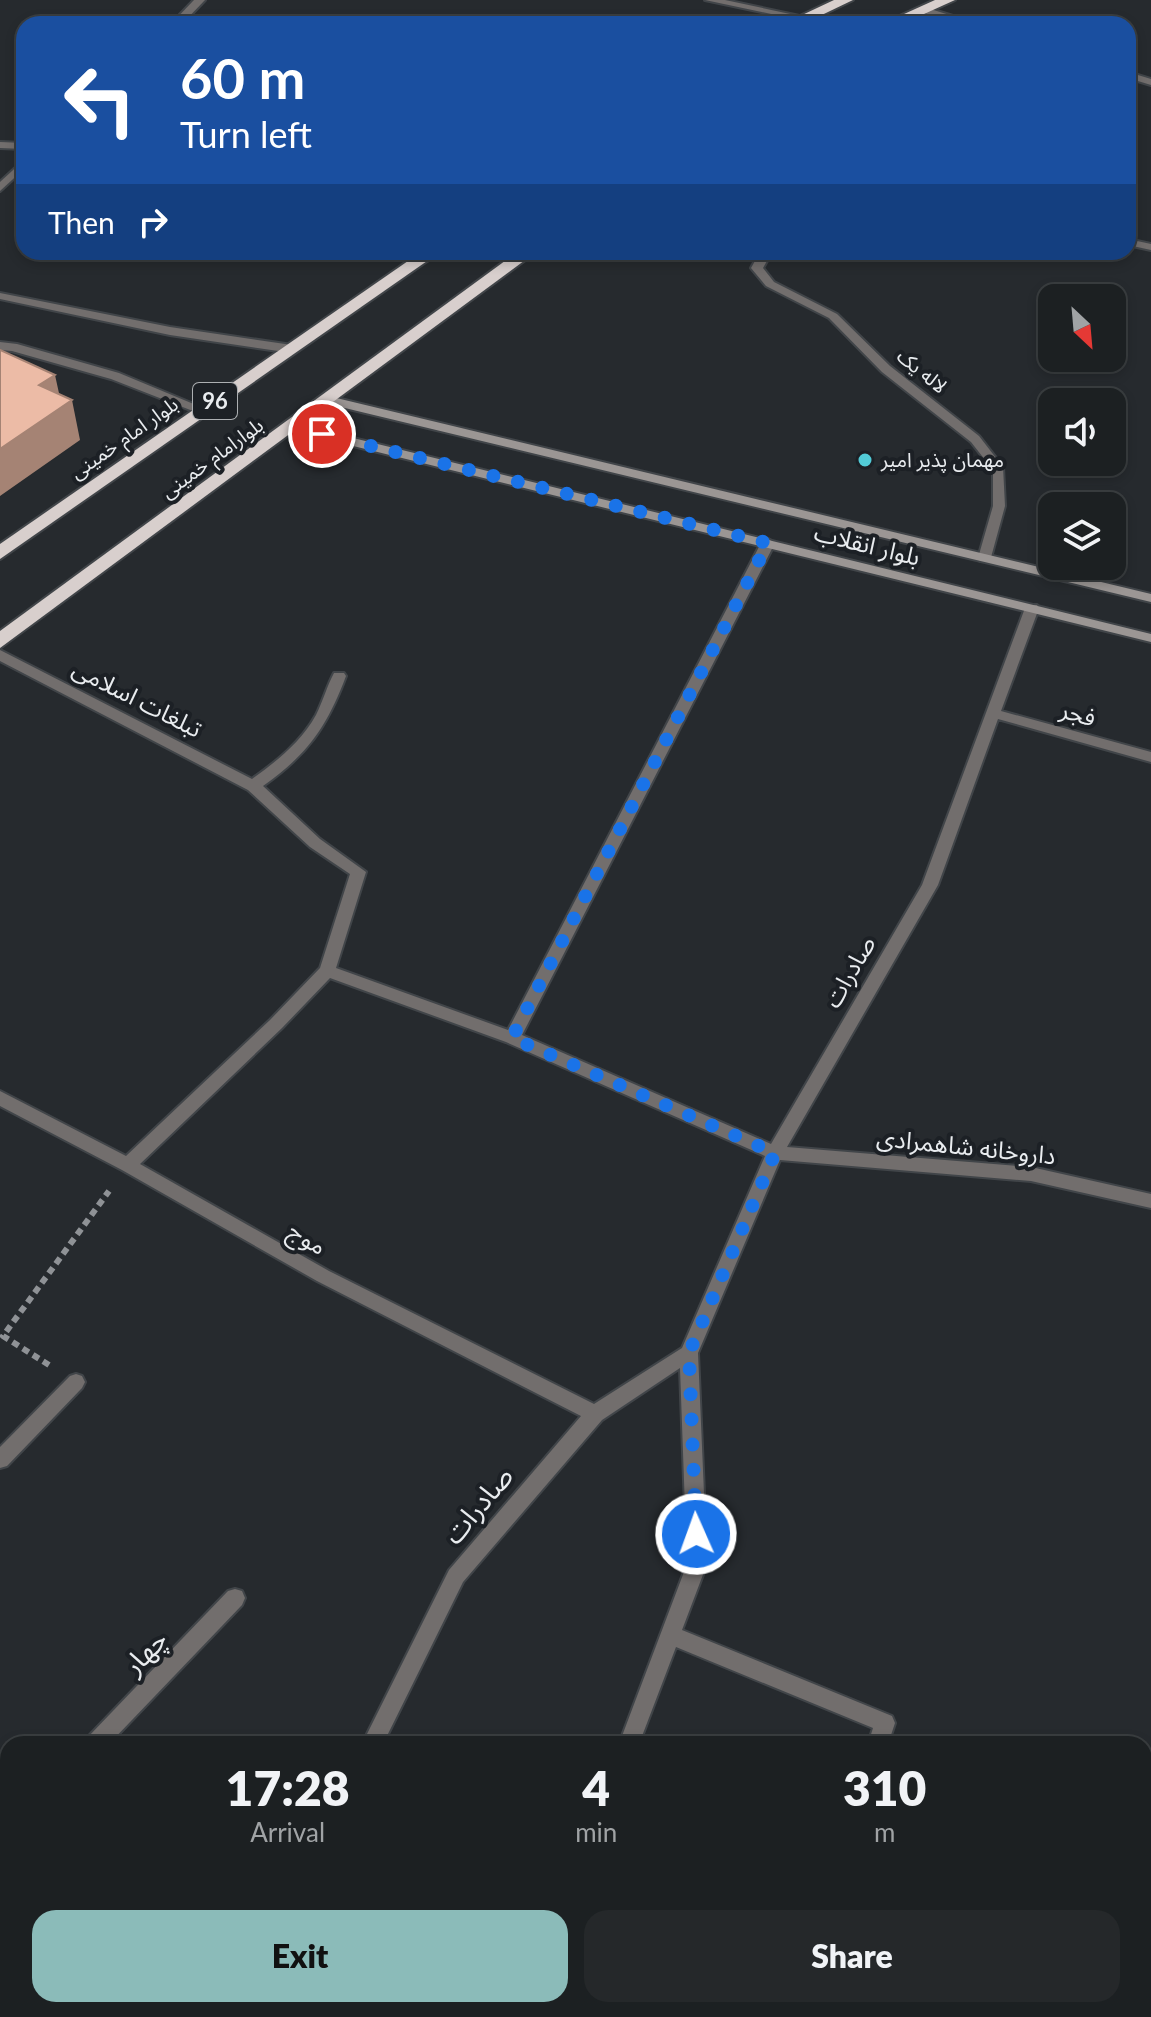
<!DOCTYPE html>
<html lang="en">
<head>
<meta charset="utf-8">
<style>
  body { margin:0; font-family:Lato,"Noto Sans Arabic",sans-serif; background:#25282a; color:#f1f3f6; height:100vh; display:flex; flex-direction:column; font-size:30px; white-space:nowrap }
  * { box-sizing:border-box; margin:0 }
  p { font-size:26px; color:#a0a3a5 }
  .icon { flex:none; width:44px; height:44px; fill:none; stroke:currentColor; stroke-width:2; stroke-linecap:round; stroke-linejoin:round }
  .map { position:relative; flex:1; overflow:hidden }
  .details { position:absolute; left:0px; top:1736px; width:1152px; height:282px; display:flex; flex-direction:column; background:#1c2022; border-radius:24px 24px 0 0; box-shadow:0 4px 12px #0003,0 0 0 2px #3a3e40 }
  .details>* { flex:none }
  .top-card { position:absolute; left:16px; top:16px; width:1120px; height:244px; border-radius:24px; box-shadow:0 4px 12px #0003,0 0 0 2px #3a3e40; background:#1a4fa0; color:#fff; overflow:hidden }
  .needle { width:52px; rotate:154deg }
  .fabs { position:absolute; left:1038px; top:284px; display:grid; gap:16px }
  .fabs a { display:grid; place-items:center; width:88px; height:88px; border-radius:16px; background:#1c2022; box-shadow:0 4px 12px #0003,0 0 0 2px #3a3e40; font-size:40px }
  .pin { position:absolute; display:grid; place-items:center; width:68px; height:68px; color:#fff; margin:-34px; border:4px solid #fff; border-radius:50%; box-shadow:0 2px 8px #0007 }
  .me { position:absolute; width:88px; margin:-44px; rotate:358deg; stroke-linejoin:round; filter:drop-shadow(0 0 6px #0008) }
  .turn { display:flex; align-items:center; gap:28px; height:168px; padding:0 32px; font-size:36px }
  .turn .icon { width:104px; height:104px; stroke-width:2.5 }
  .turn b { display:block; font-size:56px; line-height:68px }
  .then { display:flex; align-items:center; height:76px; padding:0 32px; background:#0003; gap:16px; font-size:30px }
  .eta { display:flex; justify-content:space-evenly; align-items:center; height:136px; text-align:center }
  .eta b { font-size:48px; font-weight:800; line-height:56px }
  .button { display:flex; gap:16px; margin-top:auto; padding:16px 32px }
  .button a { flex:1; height:92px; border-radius:24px; background:#8bbbb9; color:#111; font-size:32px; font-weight:800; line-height:92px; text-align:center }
  .button a+a { background:#25282a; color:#f1f3f6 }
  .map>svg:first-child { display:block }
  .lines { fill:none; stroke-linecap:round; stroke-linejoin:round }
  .lane-casing { stroke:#414549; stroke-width:4 }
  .street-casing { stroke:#414549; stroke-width:4 }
  .secondary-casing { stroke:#414549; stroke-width:4 }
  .highway-casing { stroke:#414549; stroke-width:4 }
  .path { stroke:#8f9296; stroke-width:6; stroke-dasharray:7 5; stroke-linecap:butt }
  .lane { fill:#726e6d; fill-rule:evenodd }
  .street { fill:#726e6d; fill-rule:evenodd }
  .secondary { fill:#9b9694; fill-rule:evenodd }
  .highway { fill:#d8cfcd; fill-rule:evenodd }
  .shaded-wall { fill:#a58374 }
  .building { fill:#ecbba6; stroke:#a58374; stroke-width:2 }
  .route { stroke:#1a73e8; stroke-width:14; stroke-dasharray:0 25.2 }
  .poi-dot { fill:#52cbd7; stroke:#1c2025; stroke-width:3 }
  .labels { text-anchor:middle; stroke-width:8; stroke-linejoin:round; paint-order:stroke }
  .far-street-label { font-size:20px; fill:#e9ecef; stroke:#1c2025 }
  .far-poi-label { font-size:20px; fill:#e9ecef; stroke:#1c2025; text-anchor:start }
  .shield { fill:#1c2025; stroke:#acafb2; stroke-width:2 }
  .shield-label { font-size:22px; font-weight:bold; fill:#e9ecef }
  .street-label { font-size:24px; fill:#e9ecef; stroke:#1c2025 }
  .near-street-label { font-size:28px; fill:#e9ecef; stroke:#1c2025 }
</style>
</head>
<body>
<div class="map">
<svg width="1151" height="2017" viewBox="0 0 1151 2017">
  <rect width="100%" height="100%" fill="#262a2e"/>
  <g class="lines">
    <defs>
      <g id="lane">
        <polygon points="194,0 205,0 182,24 171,24"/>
        <polygon points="705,0 725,0 809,18 804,21"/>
        <polygon points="0,142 24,143 24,149 0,148"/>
        <polygon points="24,160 24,169 0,191 0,182"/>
        <polygon points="0,293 170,327 292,345 298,349 292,353 170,335 0,299"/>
        <polygon points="0,342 17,344 119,373 208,410 206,413 198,413 111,379 12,351 0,350"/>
      </g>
      <g id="street">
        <polygon points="924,7 972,22 974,24 959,24 921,12 919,10"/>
        <polygon points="1128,72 1151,79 1151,85 1128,78"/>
        <polygon points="1128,239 1151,244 1151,250 1128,245"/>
        <polygon points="760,252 772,252 763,268 774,282 837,314 890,366 979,436 1003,467 1005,506 990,561 980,561 978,558 993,506 993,470 971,442 882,372 829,318 766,286 751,268"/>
        <path d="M 768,539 L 775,543 L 522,1035 L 771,1144 L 922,885 L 1025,608 L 1027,605 L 1037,605 L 1039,608 L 1001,711 L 1151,752 L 1151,762 L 998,719 L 938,885 L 787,1147 L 1031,1167 L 1151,1194 L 1151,1208 L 1031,1181 L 780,1160 L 698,1353 L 707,1564 L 682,1630 L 892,1716 L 895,1723 L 888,1744 L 868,1744 L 873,1728 L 676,1647 L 639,1744 L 619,1744 L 687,1564 L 680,1368 L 602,1420 L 463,1582 L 383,1744 L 362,1744 L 449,1570 L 581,1416 L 317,1281 L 122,1170 L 0,1106 L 0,1091 L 126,1156 L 270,1020 L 320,968 L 350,874 L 310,847 L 248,790 L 0,661 L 0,650 L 252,779 C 277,761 301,742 316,715 C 323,701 327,686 334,673 L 344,673 L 346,676 C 327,727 307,755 263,786 L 320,839 L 366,872 L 336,968 L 508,1030 L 761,543 ZM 330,978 L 506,1042 L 765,1156 L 682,1348 L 594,1404 L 329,1271 L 140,1164 L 282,1028 Z"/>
        <polygon points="76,1374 82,1376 85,1382 82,1388 7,1466 0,1468 0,1447 70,1376"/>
        <polygon points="235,1589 242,1591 245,1598 242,1605 109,1744 85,1744 88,1737 228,1591"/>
        <polygon points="8,1825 8,1851 0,1855 0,1829"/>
        <polygon points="339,2010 362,2010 359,2017 336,2017"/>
        <polygon points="799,2010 831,2010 834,2017 802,2017"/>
      </g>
      <g id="secondary">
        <polygon points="328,396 1151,594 1151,602 324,403 322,400"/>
        <polygon points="292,423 1151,634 1151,642 288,430 286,427"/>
      </g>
      <g id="highway">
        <polygon points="834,0 853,0 803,24 783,24"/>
        <polygon points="935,0 955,0 902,24 882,24"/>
        <polygon points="421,252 440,252 0,559 0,544"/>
        <polygon points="517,252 536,252 0,648 0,631"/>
      </g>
    </defs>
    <use href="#lane" class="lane-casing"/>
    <use href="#street" class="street-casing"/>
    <use href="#secondary" class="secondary-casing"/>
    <use href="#highway" class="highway-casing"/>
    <polyline class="path" points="49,1365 3,1336 109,1191"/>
    <use href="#lane" class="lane"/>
    <use href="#street" class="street"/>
    <use href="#secondary" class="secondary"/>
    <use href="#highway" class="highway"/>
  </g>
  <polygon class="shaded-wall" points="55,375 62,407 72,400 80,440 0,496 0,449 39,385"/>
  <polygon class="building" points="0,350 55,375 39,385 72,400 0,449"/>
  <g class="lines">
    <polyline class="route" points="322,434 768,543 512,1038 775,1153 689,1353 696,1534"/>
  </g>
  <circle class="poi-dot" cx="865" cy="460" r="8"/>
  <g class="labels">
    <g class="far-street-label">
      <text transform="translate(922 371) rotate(39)" y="7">لاله یک</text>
      <text transform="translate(124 438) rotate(-35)" y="7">بلوار امام خمینی</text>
      <text transform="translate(212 458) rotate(-36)" y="7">بلوارامام خمینی</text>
    </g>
    <g class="far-poi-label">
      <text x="881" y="467">مهمان پذیر امیر</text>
    </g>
    <rect class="shield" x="193" y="383" width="44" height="36" rx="6"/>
    <g class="shield-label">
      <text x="215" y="409">96</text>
    </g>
    <g class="street-label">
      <text transform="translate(867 545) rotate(14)" y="8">بلوار انقلاب</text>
      <text transform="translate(137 699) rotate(27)" y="8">تبلغات اسلامی</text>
      <text transform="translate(1078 714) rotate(16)" y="8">فجر</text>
      <text transform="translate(850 972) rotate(-60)" y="8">صادرات</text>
      <text transform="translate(966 1147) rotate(6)" y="8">داروخانه شاهمرادی</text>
      <text transform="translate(307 1239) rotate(30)" y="8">موج</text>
    </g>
    <g class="near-street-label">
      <text transform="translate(478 1505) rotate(-50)" y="10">صادرات</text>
      <text transform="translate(145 1652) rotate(-46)" y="10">چهار</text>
    </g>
  </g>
</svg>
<div class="fabs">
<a><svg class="needle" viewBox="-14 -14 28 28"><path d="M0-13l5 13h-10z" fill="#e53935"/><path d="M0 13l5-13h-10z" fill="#a0a3a5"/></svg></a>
<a><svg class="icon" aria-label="sound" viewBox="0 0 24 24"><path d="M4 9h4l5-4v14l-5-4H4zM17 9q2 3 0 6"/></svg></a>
<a><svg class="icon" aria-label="layers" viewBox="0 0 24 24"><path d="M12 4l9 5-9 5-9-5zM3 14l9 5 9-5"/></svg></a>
</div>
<div class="pin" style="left:322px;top:434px;background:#d93025"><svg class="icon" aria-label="arrive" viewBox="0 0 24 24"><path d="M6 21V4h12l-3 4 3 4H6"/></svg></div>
<svg class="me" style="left:696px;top:1534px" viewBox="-20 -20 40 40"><circle r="17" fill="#1a73e8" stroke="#fff" stroke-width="3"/><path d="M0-11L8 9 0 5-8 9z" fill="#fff"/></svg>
<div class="top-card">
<div class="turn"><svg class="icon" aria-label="left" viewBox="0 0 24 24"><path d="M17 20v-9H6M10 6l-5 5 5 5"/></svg><div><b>60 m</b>Turn left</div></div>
<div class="then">Then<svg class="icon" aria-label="right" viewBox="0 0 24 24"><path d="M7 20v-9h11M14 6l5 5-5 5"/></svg></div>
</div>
<section class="details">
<div class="eta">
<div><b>17:28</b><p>Arrival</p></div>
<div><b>4</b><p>min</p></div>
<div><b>310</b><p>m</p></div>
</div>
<div class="button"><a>Exit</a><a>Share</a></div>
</section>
</div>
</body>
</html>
